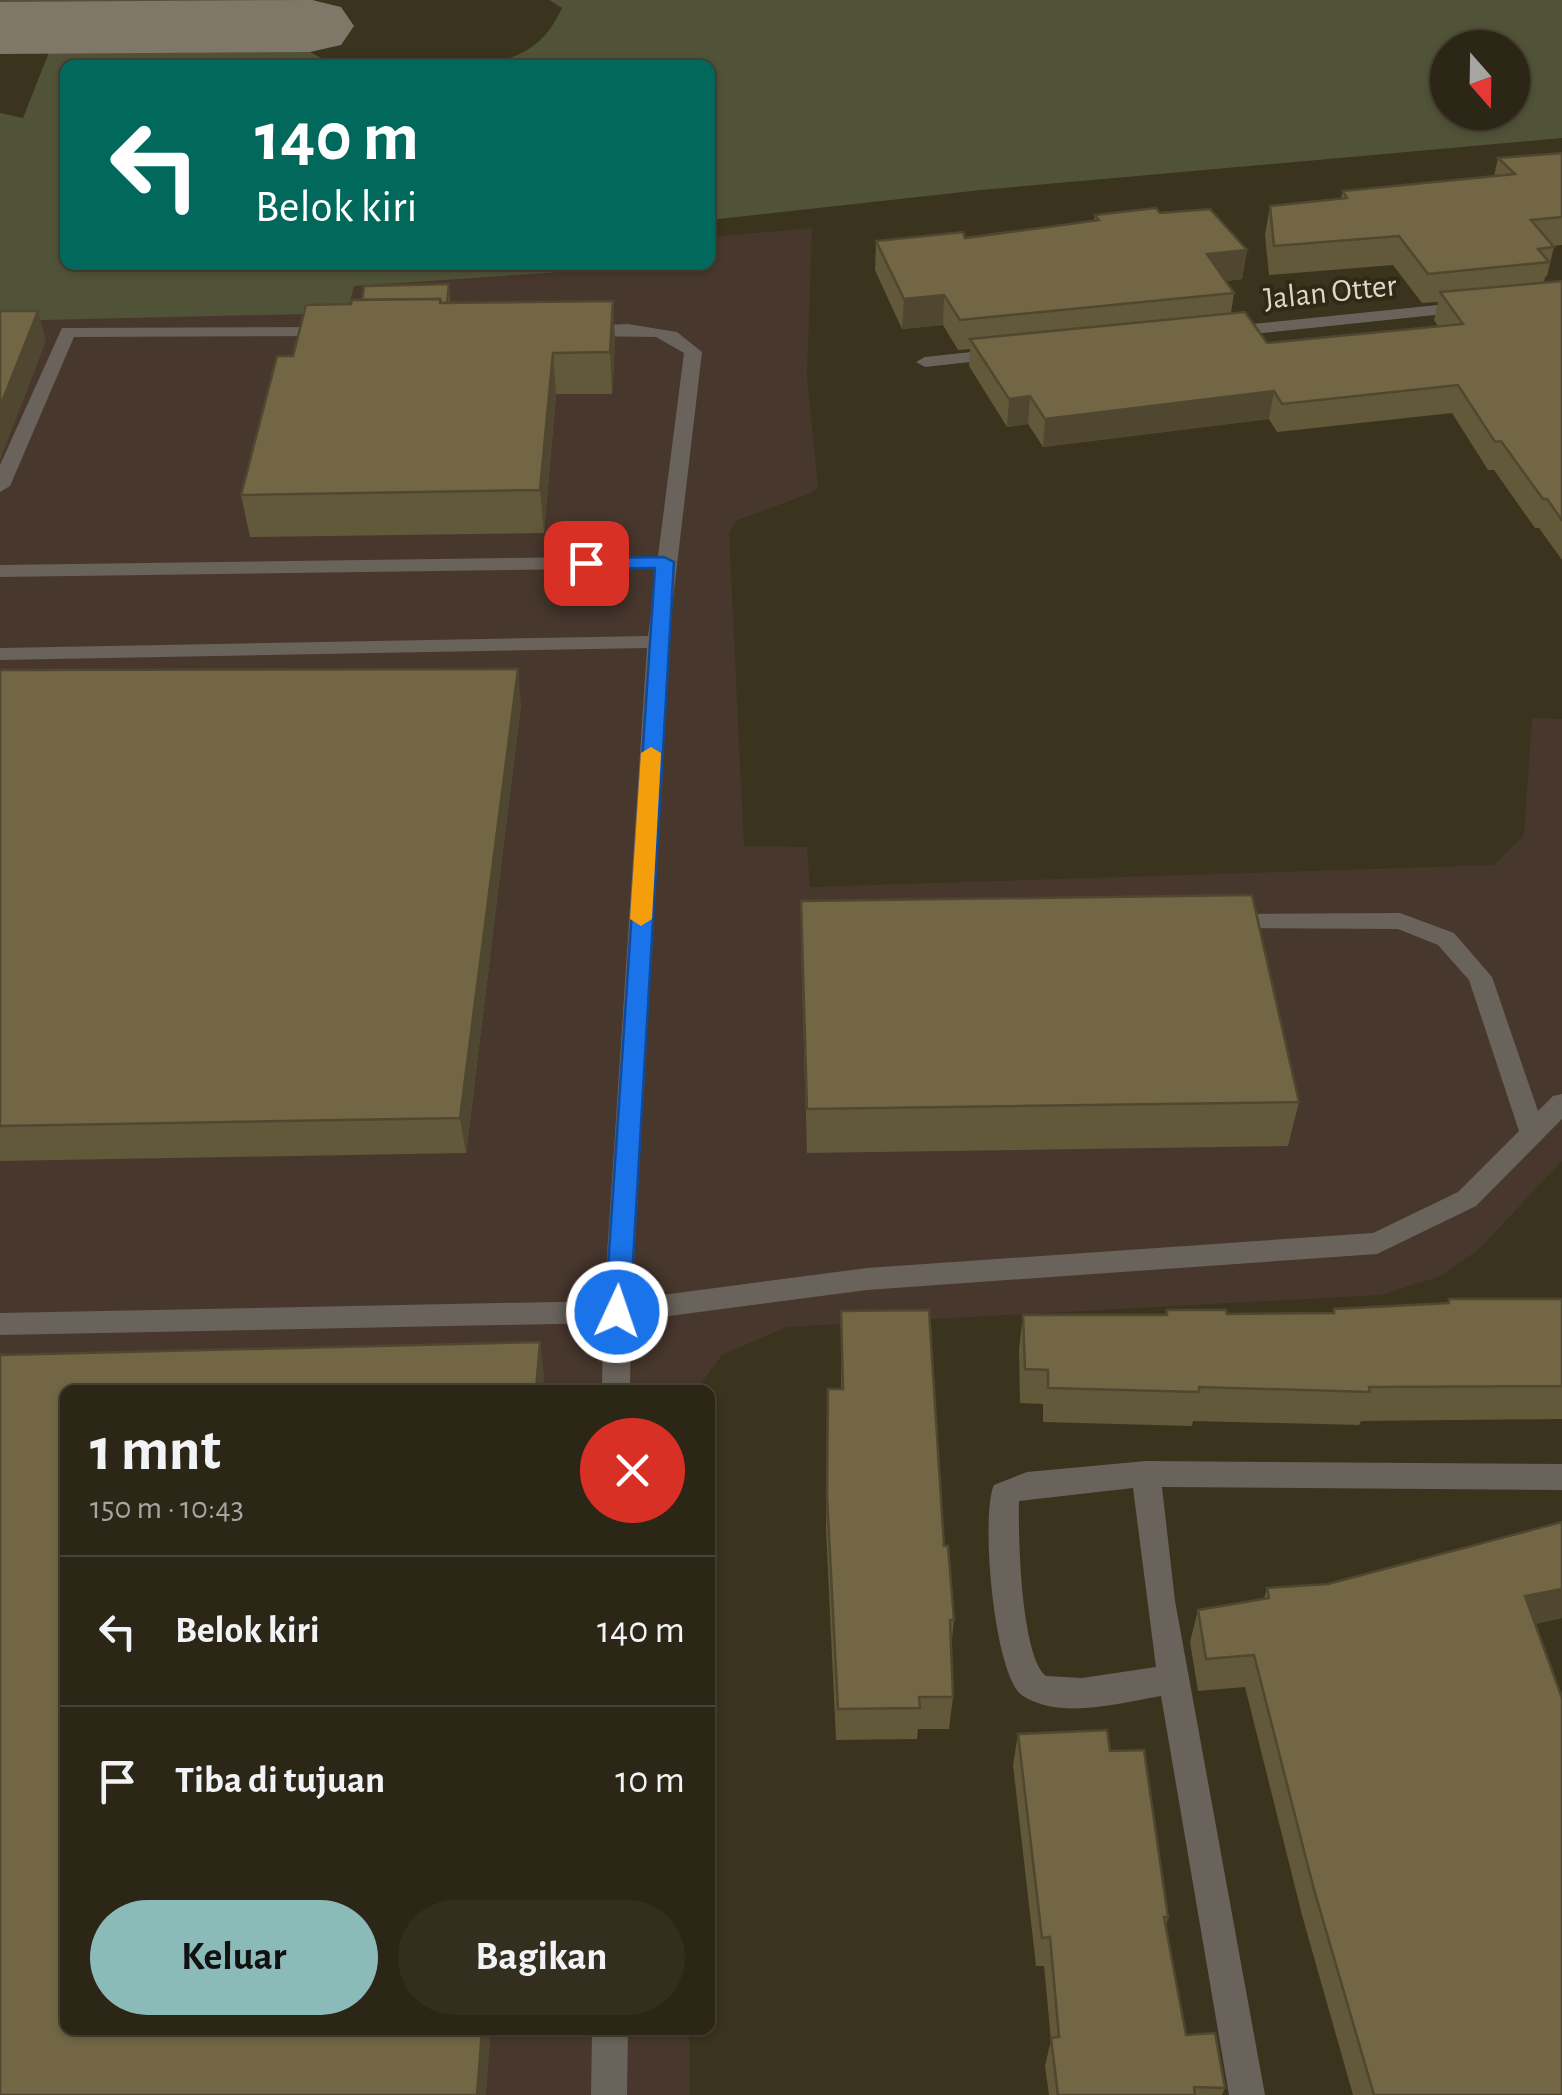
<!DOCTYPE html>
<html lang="id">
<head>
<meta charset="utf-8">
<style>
  body { margin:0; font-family:"Alegreya Sans",sans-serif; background:#342e1f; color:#f1f3f6; height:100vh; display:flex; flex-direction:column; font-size:38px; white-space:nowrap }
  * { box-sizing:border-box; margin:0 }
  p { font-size:32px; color:#a6a5a1 }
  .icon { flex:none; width:55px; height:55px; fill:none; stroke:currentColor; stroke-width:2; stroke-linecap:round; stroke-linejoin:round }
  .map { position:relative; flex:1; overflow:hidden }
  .side { position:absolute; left:60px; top:1385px; width:655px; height:650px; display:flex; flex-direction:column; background:#2c2616; border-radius:15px; box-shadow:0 2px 8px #0004,0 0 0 2px #484335 }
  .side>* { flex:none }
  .guide { position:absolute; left:60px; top:60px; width:655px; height:210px; border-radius:15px; box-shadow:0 2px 8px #0004,0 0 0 2px #484335; background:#00695c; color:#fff; overflow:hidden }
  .needle { width:65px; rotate:160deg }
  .buttons { position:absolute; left:1430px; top:30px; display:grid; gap:20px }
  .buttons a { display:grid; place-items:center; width:100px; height:100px; border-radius:50%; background:#2c2616; box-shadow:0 2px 8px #0004,0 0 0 2px #484335; font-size:50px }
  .pin { position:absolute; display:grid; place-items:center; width:85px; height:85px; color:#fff; margin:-42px; border-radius:20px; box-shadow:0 5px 15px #0006 }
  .me { position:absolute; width:110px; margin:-55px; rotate:3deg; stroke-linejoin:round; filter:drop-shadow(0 0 8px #0008) }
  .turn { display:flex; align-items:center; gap:35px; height:210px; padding:0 30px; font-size:45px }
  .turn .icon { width:130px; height:130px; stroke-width:2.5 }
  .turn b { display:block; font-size:70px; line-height:85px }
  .round { display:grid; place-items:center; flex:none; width:105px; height:105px; border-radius:52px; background:#342e1f }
  .head { display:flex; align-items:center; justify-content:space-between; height:170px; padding:0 30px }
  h1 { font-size:60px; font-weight:700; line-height:75px }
  .cta { display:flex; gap:20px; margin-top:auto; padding:20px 30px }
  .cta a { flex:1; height:115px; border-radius:60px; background:#8bbbb9; color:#111; font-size:40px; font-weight:700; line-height:115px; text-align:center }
  .cta a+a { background:#342e1f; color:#f1f3f6 }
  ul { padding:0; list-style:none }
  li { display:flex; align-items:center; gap:30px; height:150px; padding:0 30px; border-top:2px solid #484335 }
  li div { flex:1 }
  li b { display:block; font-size:38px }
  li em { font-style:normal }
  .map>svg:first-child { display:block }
  .industrial { fill:#48372d }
  .green { fill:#515338; fill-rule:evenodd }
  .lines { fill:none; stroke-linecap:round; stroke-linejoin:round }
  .taxiway { fill:#7f7868; fill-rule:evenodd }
  .service { fill:#6a635b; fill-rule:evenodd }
  .minor { fill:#6a635b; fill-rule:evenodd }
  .wall { fill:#62583a }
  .shaded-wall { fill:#504730 }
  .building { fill:#726644; stroke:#504730; stroke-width:2.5 }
  .route { fill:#1a73e8; stroke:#114b97; stroke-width:2.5 }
  .slow { fill:#f59e0b }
  .labels { text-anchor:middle; stroke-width:8; stroke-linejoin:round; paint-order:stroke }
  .far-street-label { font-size:32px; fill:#dcd7cb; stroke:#302914 }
</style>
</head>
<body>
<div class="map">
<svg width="1562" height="2095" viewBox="0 0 1562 2095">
  <rect width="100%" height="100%" fill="#3a331e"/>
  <polygon class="industrial" points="812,228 807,376 818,487 811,493 738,520 729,532 744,846 807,847 810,887 1494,865 1524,835 1532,718 1562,719 1562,1161 1478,1250 1441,1276 1381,1295 787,1327 722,1355 696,1390 65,1390 65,2030 689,2030 690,2095 0,2095 0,304 415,265 710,265 710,237"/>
  <g class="green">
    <polygon points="0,0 315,0 283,9 244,12 0,13"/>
    <path d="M 549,0 L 1562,0 L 1562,138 L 981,190 L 710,220 L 710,65 L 484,65 C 523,57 545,45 562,8 ZM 1448,48 L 1512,48 L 1512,112 L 1448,112 Z"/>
    <polygon points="253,35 290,41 334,65 65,65 65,265 636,267 354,286 347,313 0,321 0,113 23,118 55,37"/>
  </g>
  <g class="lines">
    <polygon class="taxiway" points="312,0 341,7 354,26 341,45 310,52 0,54 0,2"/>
    <g class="service">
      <polygon points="628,324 677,332 702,352 668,642 632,1299 867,1268 1373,1233 1458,1192 1519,1131 1469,980 1438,945 1398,929 1219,928 1215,922 1227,914 1400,913 1454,933 1492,977 1538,1111 1553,1096 1562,1094 1562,1119 1476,1206 1377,1254 867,1290 631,1321 630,1390 602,1390 603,1323 0,1335 0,1313 604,1301 647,648 0,660 0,648 648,636 657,568 0,577 0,565 658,556 684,353 656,337 584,336 575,331 584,326"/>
      <polygon points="334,327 340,328 340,336 74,337 10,486 0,492 0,465 62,328"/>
      <polygon points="592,2030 628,2030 627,2095 591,2095"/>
    </g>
    <g class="minor">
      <polygon points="1467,302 1473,303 1473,311 1224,337 1215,332 1224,327"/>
      <polygon points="1000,349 1009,354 1006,358 925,367 916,362 925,357"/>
      <path d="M 1146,1461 L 1562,1464 L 1562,1490 L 1162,1487 L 1175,1601 L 1265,2095 L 1229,2095 L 1161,1696 C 1120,1703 1061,1720 1023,1696 C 994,1678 980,1515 994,1485 L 1027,1472 ZM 1133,1488 L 1156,1667 L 1082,1678 L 1046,1676 C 1021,1656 1018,1535 1019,1501 Z"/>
    </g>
  </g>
  <g class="wall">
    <polygon points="1562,153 1562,245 1553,246 1554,247 1547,276 1545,277 1544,282 1562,281 1562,560 1539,528 1535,528 1494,470 1488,470 1452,413 1277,432 1269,419 1043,447 1028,424 1007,427 969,366 970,349 958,350 943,325 902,329 875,270 876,241 965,238 1094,221 1095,215 1160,213 1247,250 1242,279 1226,281 1234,293 1231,313 1267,343 1438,326 1434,320 1438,302 1422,303 1393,265 1269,275 1265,235 1270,206 1341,198 1343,191 1494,176 1498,158"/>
    <polygon points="449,284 450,303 613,301 615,342 612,394 556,394 544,533 250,537 241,495 293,356 351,304"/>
    <polygon points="0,670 521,704 466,1153 0,1161"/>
    <polygon points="801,901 1299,1102 1288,1146 807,1153 801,945"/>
    <polygon points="1449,1299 1562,1299 1562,1419 1361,1421 1359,1425 1193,1421 1192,1426 1043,1422 1043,1404 1020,1403 1019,1349 1023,1315 1333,1313 1334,1309 1447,1303"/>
    <polygon points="841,1311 944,1546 954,1620 951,1648 953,1697 949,1729 918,1729 917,1739 836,1740 826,1529 828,1389 841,1389"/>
    <polygon points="1562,1522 1562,1618 1535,1624 1562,2095 1353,2095 1302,1915 1245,1687 1198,1691 1190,1642 1198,1610 1264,1599 1267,1588 1328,1584"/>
    <polygon points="1018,1734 1110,1751 1168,1917 1166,1926 1186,2035 1225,2088 1222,2095 1049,2095 1045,2066 1051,2040 1044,1966 1036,1966 1013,1765"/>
  </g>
  <g class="shaded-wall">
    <polygon points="1247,250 1242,279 1203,284 1207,254"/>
    <polygon points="944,295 943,325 902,329 904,299"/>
    <polygon points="613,301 615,342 612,394 610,352"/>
    <polygon points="38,311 46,341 0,460 0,407"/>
    <polygon points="553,353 556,394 544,533 540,490"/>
    <polygon points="1274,391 1269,419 1043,447 1045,419"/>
    <polygon points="1030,396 1028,424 1007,427 1009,399"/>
    <polygon points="518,669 521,704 466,1153 460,1118"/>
    <polygon points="540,1342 544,1376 543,1390 536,1390"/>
    <polygon points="1562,1589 1562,1618 1511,1629 1525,1596"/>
    <polygon points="482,2030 491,2030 486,2095 477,2095"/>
  </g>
  <g class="building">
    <polygon points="1562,153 1562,217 1531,220 1554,247 1538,249 1549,262 1428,274 1399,236 1274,246 1270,206 1347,198 1343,191 1515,174 1498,158"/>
    <polygon points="1156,208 1160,213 1210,209 1247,250 1207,254 1234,293 960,320 944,295 904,299 876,241 963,232 965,238 1099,220 1095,215"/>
    <polygon points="1562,281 1562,520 1547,499 1543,499 1501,441 1495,442 1458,385 1282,404 1274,391 1045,419 1030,396 1009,399 970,339 1245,312 1267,343 1338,336 1463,324 1440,292"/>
    <polygon points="449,284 447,303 441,303 440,299 362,300 364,286"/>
    <polygon points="440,299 440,303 613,301 610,352 553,353 540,490 241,495 277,356 293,356 306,305 351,304 352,300"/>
    <polygon points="0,311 38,311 0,407"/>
    <polygon points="518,669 460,1118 0,1126 0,670"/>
    <polygon points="1252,895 1299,1102 807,1109 801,901"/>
    <polygon points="1449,1299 1562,1299 1562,1386 1369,1387 1370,1392 1199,1387 1199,1392 1048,1388 1048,1370 1025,1369 1023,1315 1167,1315 1167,1310 1226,1310 1227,1314 1334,1313 1334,1309 1449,1303"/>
    <polygon points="929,1310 944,1546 948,1546 954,1620 950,1620 953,1697 919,1697 920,1708 838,1709 827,1496 828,1389 843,1389 841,1311"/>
    <polygon points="540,1342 536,1390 65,1390 65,2030 482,2030 477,2095 0,2095 0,1355"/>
    <polygon points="1562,1522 1562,1589 1525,1596 1562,1698 1562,2095 1374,2095 1313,1886 1254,1655 1206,1659 1198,1610 1269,1598 1267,1588 1328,1584"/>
    <polygon points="1107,1730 1110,1751 1144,1750 1168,1917 1164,1917 1186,2035 1215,2033 1225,2088 1194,2087 1195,2095 1058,2095 1051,2038 1059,2037 1050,1937 1042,1938 1018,1734"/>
  </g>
  <polygon class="route" points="664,557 674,562 630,1312 626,1319 608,1319 605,1312 655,568 586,569 577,563 586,558"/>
  <polygon class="slow" points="651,747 661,753 652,919 641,926 630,919 641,753"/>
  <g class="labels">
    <g class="far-street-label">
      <text transform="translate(1330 291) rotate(-6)" y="11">Jalan Otter</text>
    </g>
  </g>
</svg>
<div class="buttons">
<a><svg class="needle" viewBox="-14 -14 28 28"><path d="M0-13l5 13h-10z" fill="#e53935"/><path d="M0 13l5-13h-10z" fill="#a6a5a1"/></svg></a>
</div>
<div class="pin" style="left:586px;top:563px;background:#d93025"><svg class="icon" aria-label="arrive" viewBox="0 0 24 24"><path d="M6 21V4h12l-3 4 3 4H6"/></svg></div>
<svg class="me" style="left:617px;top:1312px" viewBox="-20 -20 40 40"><circle r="17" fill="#1a73e8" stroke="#fff" stroke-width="3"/><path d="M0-11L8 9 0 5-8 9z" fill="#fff"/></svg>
<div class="guide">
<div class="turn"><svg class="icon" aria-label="left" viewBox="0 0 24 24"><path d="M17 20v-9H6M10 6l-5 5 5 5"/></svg><div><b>140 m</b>Belok kiri</div></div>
</div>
<section class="side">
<div class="head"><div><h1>1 mnt</h1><p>150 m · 10:43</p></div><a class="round" style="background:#d93025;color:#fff"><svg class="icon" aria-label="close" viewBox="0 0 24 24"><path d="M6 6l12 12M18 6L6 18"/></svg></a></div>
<ul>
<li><svg class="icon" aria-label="left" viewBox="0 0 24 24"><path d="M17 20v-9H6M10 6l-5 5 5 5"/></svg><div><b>Belok kiri</b></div><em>140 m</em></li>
<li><svg class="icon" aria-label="arrive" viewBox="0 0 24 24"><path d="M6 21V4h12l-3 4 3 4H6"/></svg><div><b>Tiba di tujuan</b></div><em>10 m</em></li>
</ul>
<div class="cta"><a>Keluar</a><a>Bagikan</a></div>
</section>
</div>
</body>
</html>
